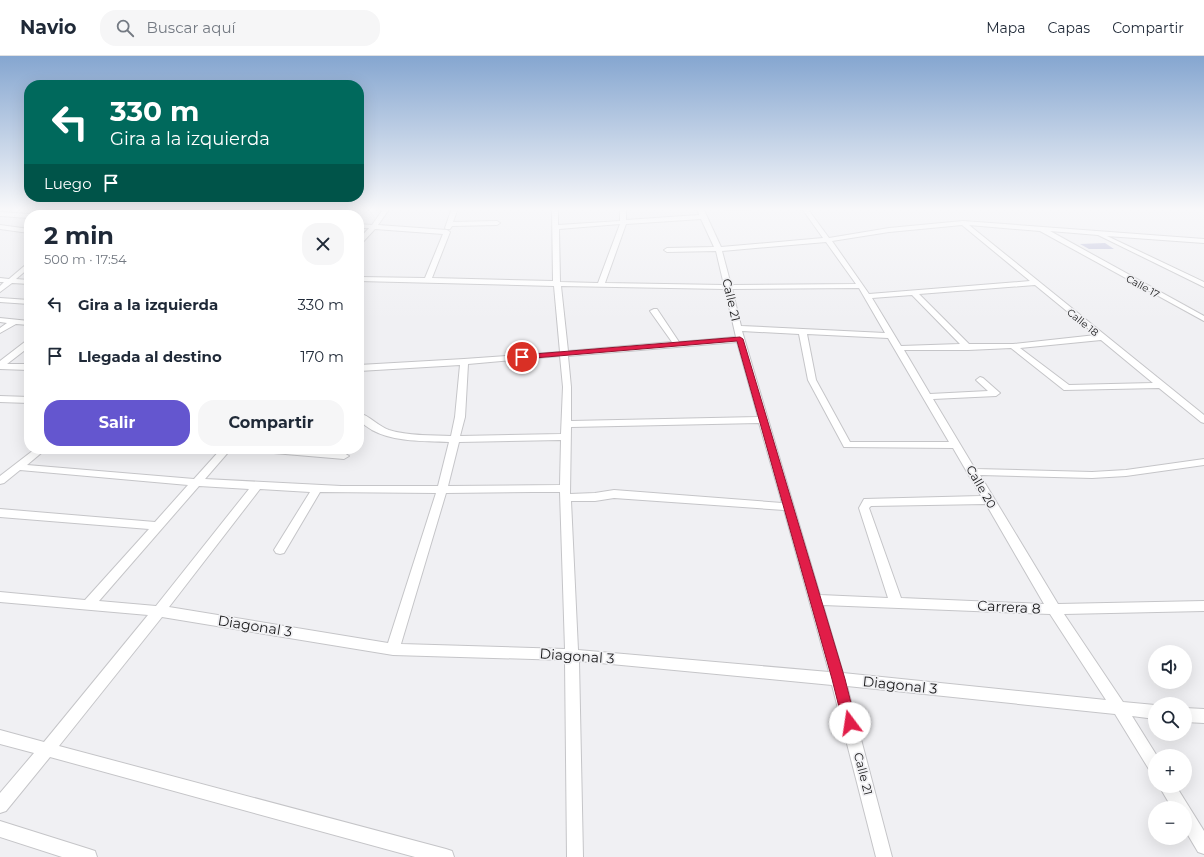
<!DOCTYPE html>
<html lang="es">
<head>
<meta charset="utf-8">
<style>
  body { margin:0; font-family:Montserrat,sans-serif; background:#f6f6f7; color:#1f2937; height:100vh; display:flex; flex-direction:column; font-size:15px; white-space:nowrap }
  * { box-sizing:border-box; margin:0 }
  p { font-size:13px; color:#747a83 }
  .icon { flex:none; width:22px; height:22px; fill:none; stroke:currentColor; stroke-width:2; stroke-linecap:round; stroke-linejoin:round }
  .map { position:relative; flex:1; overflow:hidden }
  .details { position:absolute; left:24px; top:154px; width:340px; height:244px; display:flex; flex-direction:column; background:#fff; border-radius:16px; box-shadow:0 4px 16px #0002 }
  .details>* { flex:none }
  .guide { position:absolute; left:24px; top:24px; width:340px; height:122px; border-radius:16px; box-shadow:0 4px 16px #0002; background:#00695c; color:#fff; overflow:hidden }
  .fabs { position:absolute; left:1148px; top:589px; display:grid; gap:8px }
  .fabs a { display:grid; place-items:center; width:44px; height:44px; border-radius:50%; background:#fff; box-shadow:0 4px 16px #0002; font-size:20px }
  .pin { position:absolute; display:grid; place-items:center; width:34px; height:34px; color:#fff; margin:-17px; border:2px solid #fff; border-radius:50%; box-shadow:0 1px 4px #0007 }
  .me { position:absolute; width:44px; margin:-22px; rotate:346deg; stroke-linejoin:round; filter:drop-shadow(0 0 3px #0008) }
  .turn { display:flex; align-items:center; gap:14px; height:84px; padding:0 20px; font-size:18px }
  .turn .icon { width:52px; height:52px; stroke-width:2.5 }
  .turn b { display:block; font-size:28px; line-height:34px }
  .then { display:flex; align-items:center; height:38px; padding:0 20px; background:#0003; gap:8px; font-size:15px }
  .round { display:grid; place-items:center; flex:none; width:42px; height:42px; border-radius:16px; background:#f6f6f7 }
  .headline { display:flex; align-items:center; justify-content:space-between; height:68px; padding:0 20px }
  h1 { font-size:24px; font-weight:700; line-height:30px }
  .cta { display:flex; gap:8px; margin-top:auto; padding:8px 20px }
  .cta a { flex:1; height:46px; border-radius:16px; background:#6456cf; color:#fff; font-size:16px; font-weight:700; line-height:46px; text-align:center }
  .cta a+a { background:#f6f6f7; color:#1f2937 }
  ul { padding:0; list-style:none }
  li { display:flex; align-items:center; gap:12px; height:52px; padding:0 20px }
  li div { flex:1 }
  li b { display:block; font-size:15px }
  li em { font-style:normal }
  header { display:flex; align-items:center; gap:24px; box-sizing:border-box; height:56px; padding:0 20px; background:#fff; border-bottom:1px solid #e0e1e3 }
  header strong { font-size:19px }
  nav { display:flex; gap:22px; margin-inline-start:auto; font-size:14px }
  .search { width:280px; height:36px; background:#f6f6f7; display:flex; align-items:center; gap:10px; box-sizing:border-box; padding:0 14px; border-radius:16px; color:#747a83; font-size:15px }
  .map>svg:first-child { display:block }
  .green { fill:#babcd8 }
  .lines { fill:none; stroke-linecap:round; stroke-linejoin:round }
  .minor-casing { stroke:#c5c5c8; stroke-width:2 }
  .minor { fill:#fff; fill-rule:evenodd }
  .route { fill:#e11d48; stroke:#92132f }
  .labels { text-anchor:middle; stroke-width:3.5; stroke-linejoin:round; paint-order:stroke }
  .far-street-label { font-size:10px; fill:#19191a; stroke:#f0f0f3 }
  .street-label { font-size:12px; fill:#19191a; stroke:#f0f0f3 }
  .near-street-label { font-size:14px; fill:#19191a; stroke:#f0f0f3 }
</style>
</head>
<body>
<header>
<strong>Navio</strong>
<div class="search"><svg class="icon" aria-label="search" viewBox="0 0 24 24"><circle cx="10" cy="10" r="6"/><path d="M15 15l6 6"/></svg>Buscar aquí</div>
<nav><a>Mapa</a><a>Capas</a><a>Compartir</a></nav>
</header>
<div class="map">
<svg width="1204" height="801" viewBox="0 0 1204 801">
  <rect width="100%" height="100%" fill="#f0f0f3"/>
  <polygon class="green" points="1105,187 1114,193 1089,193 1080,188"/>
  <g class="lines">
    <defs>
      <g id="minor">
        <polygon points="109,152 136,152 195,157 198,159 175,159 114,154 107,159 100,159"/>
        <polygon points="227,152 233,152 230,159 224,159"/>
        <polygon points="257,152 279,152 310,155 313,157 312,159 306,159"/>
        <path d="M 384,152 L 390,152 L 378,169 L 447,174 L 450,176 L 432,222 L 553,225 L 552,152 L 558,152 L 558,169 L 620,165 L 620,152 L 626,152 L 626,164 L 699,159 L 697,152 L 703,152 L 721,191 L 823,182 L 803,154 L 796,152 L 807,152 L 829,182 L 889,172 L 963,165 L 1204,183 L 1204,187 L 1107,180 L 1204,226 L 1204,231 L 1098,179 L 1050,175 L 1204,260 L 1204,265 L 1040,175 L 969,169 L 1204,359 L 1204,367 L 1201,366 L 1159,332 L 1064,334 L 1011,292 L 968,294 L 904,294 L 930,338 L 988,335 L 976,324 L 980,321 L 983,322 L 1000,337 L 996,340 L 933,343 L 975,413 L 1092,416 L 1126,414 L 1204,403 L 1204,409 L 1126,420 L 1092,422 L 980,419 L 1058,548 L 1204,545 L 1204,555 L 1064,558 L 1123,646 L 1155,649 L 1155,663 L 1132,660 L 1157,700 L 1155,700 L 1155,717 L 1150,715 L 1115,658 L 847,630 L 892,801 L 876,801 L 832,629 L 579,605 L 583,801 L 567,801 L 565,604 L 393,599 L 162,561 L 59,690 L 446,793 L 452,795 L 454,801 L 415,801 L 50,701 L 6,755 L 0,757 L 0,737 L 34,697 L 0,688 L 0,674 L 44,686 L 148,559 L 0,546 L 0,536 L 85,544 L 149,473 L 0,461 L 0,453 L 155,466 L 188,429 L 20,414 L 4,427 L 0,428 L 0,420 L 35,393 L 46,393 L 27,409 L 194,423 L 221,393 L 231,393 L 205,423 L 341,430 L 438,430 L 449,386 C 424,385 394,386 372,374 C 367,371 363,368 359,364 L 359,357 C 370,360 378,370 389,374 C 408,380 430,379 451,380 L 455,361 L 460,309 L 359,315 L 359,309 L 464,303 L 560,296 L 554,230 L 359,225 L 359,221 L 425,222 L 443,178 L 375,173 L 361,188 L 359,189 L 359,183 L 369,172 L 359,172 L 359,168 L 372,169 ZM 701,163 L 714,191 L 667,192 L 664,194 L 667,196 L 716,195 L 724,229 L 605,227 L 626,168 ZM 620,168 L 598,227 L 560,226 L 559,173 ZM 962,169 L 1030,225 L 869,238 L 832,185 L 889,176 ZM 826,186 L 856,228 L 731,229 L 722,195 ZM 1035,229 L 1096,279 L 1013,288 L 969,288 L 919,238 ZM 561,230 L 725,233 L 736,281 L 679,286 L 657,253 L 654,253 L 650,255 L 672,286 L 568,295 ZM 859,232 L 885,277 L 741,270 L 732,233 ZM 912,239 L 960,288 L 901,290 L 872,242 ZM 742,275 L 799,278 L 808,324 L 844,391 L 953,392 L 981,440 L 864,443 L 859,452 L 888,542 L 820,539 ZM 807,278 L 888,282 L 949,386 L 850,386 L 816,324 ZM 1101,284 L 1153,327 L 1069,329 L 1020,292 ZM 737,286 L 758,361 L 571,365 L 571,331 L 568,300 ZM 560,300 L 563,331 L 561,378 L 460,380 L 465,361 L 468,308 ZM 759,367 L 782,447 L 614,434 L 595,437 L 570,438 L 571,371 ZM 561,384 L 560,429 L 448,430 L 459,386 ZM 199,430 L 249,433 L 156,550 L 99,545 ZM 260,433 L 310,436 L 274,494 L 276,497 L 280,498 L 284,497 L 320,436 L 436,437 L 388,587 L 169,551 ZM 533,436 L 560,436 L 565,593 L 401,588 L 446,437 ZM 614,442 L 784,454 L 829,616 L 578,594 L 571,445 L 595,445 ZM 986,448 L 1044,548 L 901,542 L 869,452 L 871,450 ZM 823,549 L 1050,558 L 1106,644 L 843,617 Z"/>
        <polygon points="452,152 458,152 453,166 497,165 500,167 497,169 452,170 450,173 446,173 445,172"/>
        <polygon points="723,152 753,152 750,154 726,154"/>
        <polygon points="0,156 29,158 31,159 29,159 29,162 0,160"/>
        <polygon points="0,169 29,173 29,177 0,173"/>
        <polygon points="29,206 29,212 16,223 29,224 29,228 12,227 0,236 0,230 4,226 0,226 0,222 9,223"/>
        <polygon points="0,242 29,244 29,248 0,246"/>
        <polygon points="0,262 29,265 29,269 16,268 0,277 0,272 7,267 0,266"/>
        <polygon points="26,285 29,285 29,291 7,308 29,308 29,314 0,313 0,305"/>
        <polygon points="0,340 29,341 29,347 0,346"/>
        <polygon points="257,393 298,393 344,397 349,400 344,403 262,396"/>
        <polygon points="1185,652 1204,653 1204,667 1185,666"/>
        <polygon points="1159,730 1176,730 1204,775 1204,798 1198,796 1185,774 1185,752 1172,752"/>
        <polygon points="0,765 89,793 95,795 97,801 62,801 0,781"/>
      </g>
    </defs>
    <use href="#minor" class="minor-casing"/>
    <use href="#minor" class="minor"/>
  </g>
  <linearGradient id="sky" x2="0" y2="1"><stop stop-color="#85a6d0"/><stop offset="0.58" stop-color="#f8f8fa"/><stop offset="1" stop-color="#f8f8fa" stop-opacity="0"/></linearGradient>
  <rect width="1204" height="264" fill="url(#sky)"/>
  <polygon class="route" points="740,281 743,283 845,623 856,667 855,672 850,673 845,672 843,667 832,623 737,285 522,303 518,301 522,299"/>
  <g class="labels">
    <g class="far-street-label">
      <text transform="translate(1143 230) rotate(29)" y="4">Calle 17</text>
      <text transform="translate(1083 266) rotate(39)" y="4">Calle 18</text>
    </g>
    <g class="street-label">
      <text transform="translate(731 244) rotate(77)" y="4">Calle 21</text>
      <text transform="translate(981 431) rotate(60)" y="4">Calle 20</text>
      <text transform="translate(863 718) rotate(76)" y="4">Calle 21</text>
    </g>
    <g class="near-street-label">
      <text transform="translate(1009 551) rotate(3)" y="5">Carrera 8</text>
      <text transform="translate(255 570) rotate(9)" y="5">Diagonal 3</text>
      <text transform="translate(577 600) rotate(4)" y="5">Diagonal 3</text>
      <text transform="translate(900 629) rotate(6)" y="5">Diagonal 3</text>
    </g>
  </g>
</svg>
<div class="fabs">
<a><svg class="icon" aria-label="sound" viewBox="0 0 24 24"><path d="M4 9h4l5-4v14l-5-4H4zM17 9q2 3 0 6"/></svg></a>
<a><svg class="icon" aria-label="search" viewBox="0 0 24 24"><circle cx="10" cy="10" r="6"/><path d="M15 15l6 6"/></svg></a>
<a>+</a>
<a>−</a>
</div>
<div class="pin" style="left:522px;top:301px;background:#d93025"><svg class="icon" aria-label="arrive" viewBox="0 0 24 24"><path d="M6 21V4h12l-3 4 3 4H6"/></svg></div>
<svg class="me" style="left:850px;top:667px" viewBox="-20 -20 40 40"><circle r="19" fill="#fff"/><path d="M0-13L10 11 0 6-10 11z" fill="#e11d48"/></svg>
<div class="guide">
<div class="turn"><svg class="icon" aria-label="left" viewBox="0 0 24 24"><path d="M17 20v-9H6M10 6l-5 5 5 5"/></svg><div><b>330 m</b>Gira a la izquierda</div></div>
<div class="then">Luego<svg class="icon" aria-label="arrive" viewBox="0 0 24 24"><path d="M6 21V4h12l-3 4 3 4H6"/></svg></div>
</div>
<section class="details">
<div class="headline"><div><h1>2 min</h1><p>500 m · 17:54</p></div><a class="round"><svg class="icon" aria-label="close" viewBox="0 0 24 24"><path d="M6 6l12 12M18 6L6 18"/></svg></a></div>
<ul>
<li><svg class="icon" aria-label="left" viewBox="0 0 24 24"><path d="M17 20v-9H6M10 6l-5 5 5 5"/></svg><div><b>Gira a la izquierda</b></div><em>330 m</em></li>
<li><svg class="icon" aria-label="arrive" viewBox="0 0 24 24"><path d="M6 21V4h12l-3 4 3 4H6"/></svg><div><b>Llegada al destino</b></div><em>170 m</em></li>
</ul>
<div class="cta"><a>Salir</a><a>Compartir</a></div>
</section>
</div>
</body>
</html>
